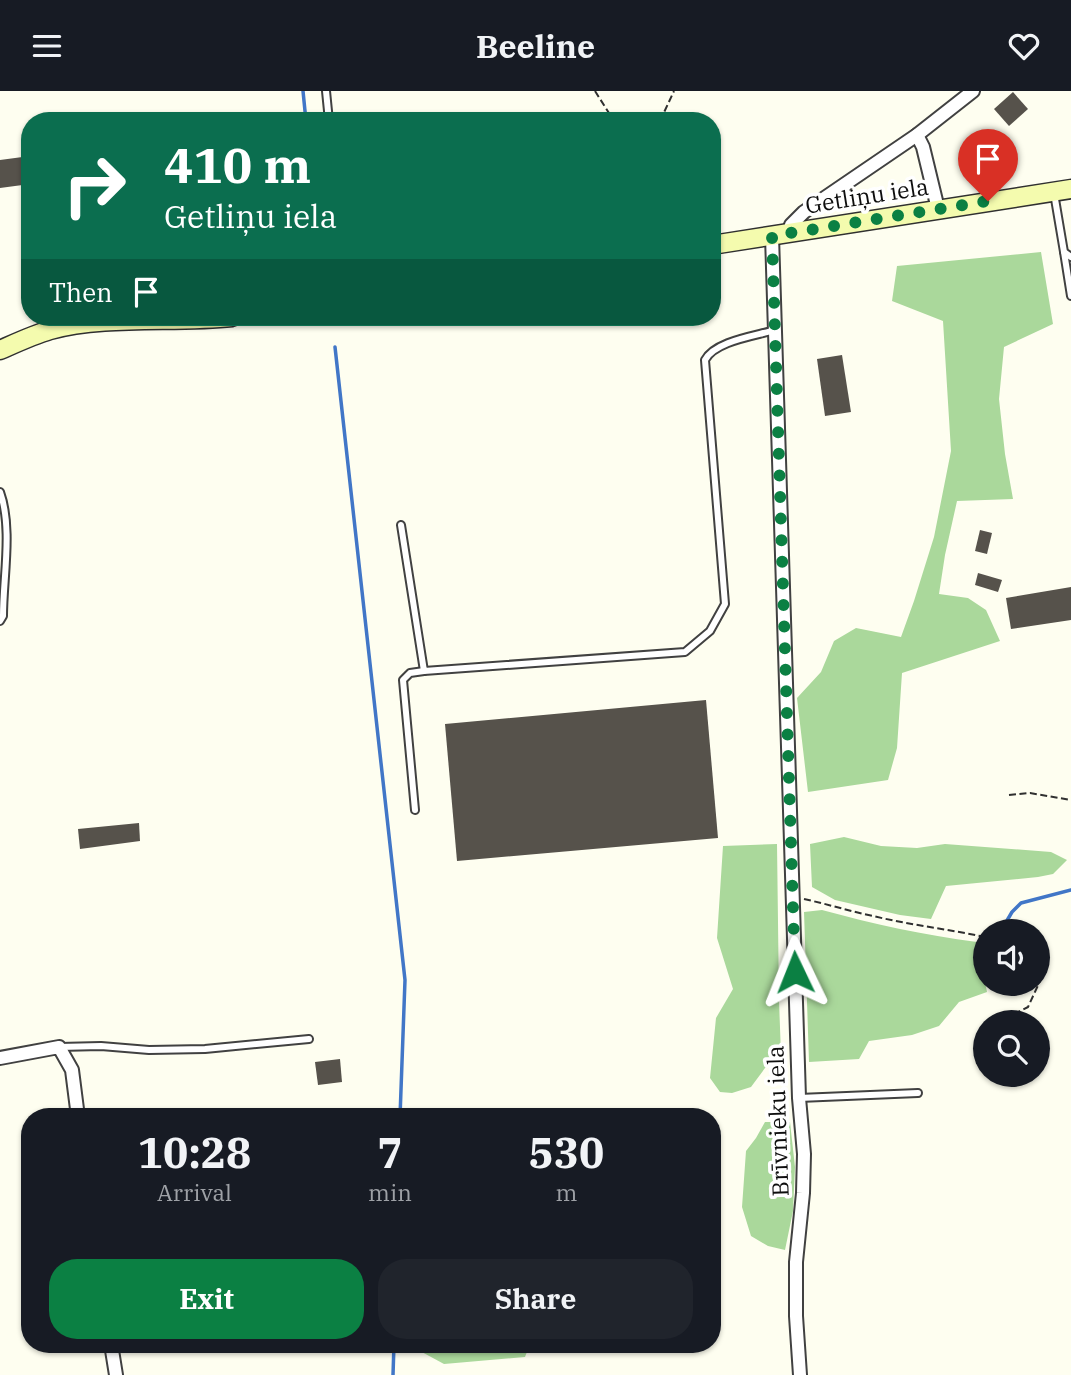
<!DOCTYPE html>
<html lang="en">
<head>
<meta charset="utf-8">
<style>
  body { margin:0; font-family:"IBM Plex Serif",serif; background:#20242c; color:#f1f3f6; height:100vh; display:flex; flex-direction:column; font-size:26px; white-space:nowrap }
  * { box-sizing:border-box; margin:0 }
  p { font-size:23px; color:#9ea1a6 }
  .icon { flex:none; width:38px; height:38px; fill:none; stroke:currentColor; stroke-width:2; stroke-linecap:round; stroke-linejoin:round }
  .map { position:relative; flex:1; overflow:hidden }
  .details { position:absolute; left:21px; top:1017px; width:700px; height:245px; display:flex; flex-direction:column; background:#171b24; border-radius:28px; box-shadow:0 2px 5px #0004 }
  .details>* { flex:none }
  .hud { position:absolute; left:21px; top:21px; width:700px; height:214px; border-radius:28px; box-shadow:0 2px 5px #0004; background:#0b6e4f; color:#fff; overflow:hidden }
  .fabs { position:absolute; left:973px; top:828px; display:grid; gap:14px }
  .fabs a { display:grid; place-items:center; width:77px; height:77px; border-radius:50%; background:#171b24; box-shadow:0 2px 5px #0004; font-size:35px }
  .pin { position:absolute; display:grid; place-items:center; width:60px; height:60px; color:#fff; margin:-72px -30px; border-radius:50% 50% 50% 0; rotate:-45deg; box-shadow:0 0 7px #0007 }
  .pin .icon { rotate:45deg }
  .me { position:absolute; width:77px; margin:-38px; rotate:358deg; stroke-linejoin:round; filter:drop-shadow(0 0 5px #0008) }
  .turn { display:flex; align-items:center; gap:24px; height:147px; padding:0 28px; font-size:32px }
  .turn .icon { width:91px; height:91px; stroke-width:2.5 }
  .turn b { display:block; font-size:49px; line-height:60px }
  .then { display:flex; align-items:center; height:66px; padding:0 28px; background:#0003; gap:14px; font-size:26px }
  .eta { display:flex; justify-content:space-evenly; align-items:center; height:119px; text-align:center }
  .eta b { font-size:42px; font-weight:700; line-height:49px }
  .button { display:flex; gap:14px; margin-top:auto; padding:14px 28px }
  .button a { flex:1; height:80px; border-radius:28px; background:#0b8043; color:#fff; font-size:28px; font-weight:700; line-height:80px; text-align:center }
  .button a+a { background:#20242c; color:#f1f3f6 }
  header { display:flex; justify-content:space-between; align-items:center; height:91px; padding:0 28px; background:#171b24; font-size:32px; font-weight:700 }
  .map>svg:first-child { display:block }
  .forest { fill:#aad89b }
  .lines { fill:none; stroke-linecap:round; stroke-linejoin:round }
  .stream { stroke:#4176c7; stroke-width:3.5 }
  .building { fill:#56524b }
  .lane-casing { stroke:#414141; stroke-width:10 }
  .street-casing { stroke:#414141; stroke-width:16 }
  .secondary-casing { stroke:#303030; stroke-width:21 }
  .path { stroke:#303030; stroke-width:2; stroke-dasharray:7 3.5; stroke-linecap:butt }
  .lane { stroke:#fff; stroke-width:6 }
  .street { stroke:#fff; stroke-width:12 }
  .secondary { stroke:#f4fbae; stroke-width:18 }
  .route { stroke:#0b8043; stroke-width:12; stroke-dasharray:0 21.6 }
  .labels { text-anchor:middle; stroke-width:7; stroke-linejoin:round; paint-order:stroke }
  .street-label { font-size:23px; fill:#0e0e0e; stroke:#fff }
</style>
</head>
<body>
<header><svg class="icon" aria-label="menu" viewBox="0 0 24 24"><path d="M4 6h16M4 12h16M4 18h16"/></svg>Beeline<svg class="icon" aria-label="heart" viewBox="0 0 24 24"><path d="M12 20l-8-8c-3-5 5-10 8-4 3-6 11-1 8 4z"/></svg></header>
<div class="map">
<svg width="1071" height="1284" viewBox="0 0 1071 1284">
  <rect width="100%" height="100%" fill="#fefef0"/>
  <g class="forest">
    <polygon points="1041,161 1053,233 1004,256 999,308 1005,363 1013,408 957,410 945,464 939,503 968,507 986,519 1000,550 902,582 897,657 888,689 808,701 797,607 821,581 834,550 856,537 901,546 914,510 934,446 951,360 943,230 892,210 897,175"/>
    <polygon points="844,746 881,755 917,757 945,753 1051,761 1067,769 1053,783 1038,786 946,795 931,828 900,824 835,809 812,796 810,753"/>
    <polygon points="777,753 779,909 781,964 768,973 751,996 732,1002 720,1001 710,987 716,927 733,898 717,847 723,755"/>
    <path d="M 822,819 C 873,833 924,844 977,851 L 987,901 L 959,911 L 939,935 L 912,944 L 869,950 L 859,968 L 809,971 L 804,821 Z"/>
    <polygon points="765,1031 790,1031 795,1076 793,1120 785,1159 768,1155 751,1145 742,1116 746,1060 756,1047"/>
    <polygon points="407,1253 530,1253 525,1266 444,1273"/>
  </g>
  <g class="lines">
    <g class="stream">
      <polyline points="303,0 306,30"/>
      <polyline points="335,256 405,889 400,1026"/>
      <polyline points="1007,840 1005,833 1012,821 1021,812 1071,799"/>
      <polyline points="393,1284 394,1253"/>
    </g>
  </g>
  <g class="building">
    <polygon points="1013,1 1028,18 1009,35 994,18"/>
    <polygon points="30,65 30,93 0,97 0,69"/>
    <polygon points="842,264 851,321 825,325 817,268"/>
    <polygon points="980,439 992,442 987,463 975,460"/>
    <polygon points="978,482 1002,489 998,501 975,494"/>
    <polygon points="1071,496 1071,529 1011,538 1006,507"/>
    <polygon points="706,609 718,747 457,770 445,633"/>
    <polygon points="139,732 140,750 80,758 78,738"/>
    <polygon points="340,968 342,991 318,994 315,971"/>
  </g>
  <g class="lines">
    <defs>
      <g id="lane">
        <polyline points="326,0 329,30"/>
        <polyline points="1054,102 1064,161 1071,166"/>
        <polyline points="1064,161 1071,205"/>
        <path d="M 0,401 C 13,437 3,487 3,525 L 0,530"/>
        <path d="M 401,434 L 424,580 L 685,561 L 710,540 L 725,513 L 705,269 C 715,250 755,245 775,239"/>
        <polyline points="415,719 403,589 410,582 424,580"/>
        <polyline points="59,956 101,955 149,959 205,958 309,948"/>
        <polyline points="799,1007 918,1002"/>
      </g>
      <g id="street">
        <polyline points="917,44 923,56 938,118"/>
        <polyline points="789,142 791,134 804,121 917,44 973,0"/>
        <polyline points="772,145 799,1007 804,1063 803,1102 796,1171 796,1225 800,1284"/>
        <polyline points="0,967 59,956 72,979 78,1026"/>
        <polyline points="111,1253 116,1284"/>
      </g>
      <g id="secondary">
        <polyline points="712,154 1071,98"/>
        <path d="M 0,259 C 16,252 33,244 50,239 C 105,224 174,232 232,226"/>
      </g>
    </defs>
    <use href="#lane" class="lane-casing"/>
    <use href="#street" class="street-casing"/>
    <use href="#secondary" class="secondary-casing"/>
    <g class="path">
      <polyline points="595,0 614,30"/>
      <polyline points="660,30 674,0"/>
      <polyline points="1009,704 1030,702 1071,709"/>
      <path d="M 804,808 C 827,813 849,820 873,825 C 910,834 948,838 985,846"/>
      <polyline points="1014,923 1028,916 1040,890 1045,866 1038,860"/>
    </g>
    <use href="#lane" class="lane"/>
    <use href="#street" class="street"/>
    <use href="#secondary" class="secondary"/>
  </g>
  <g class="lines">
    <polyline class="route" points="795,881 772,145 988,110"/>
  </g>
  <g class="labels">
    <g class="street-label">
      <text transform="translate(867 105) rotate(-9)" y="8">Getliņu iela</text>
      <text transform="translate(778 1030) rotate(-92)" y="8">Brīvnieku iela</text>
    </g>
  </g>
</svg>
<div class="fabs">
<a><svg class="icon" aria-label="sound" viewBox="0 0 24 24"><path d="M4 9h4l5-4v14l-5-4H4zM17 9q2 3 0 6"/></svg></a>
<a><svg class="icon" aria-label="search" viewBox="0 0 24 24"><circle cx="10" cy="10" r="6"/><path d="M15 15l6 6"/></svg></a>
</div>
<div class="pin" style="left:988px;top:110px;background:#d93025"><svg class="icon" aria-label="arrive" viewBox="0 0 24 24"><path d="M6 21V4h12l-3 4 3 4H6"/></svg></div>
<svg class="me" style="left:795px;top:881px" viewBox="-20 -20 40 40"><path d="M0-17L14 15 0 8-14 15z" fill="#0b8043" stroke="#fff" stroke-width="4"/></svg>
<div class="hud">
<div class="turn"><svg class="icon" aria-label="right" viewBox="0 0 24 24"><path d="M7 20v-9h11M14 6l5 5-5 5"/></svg><div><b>410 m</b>Getliņu iela</div></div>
<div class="then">Then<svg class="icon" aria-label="arrive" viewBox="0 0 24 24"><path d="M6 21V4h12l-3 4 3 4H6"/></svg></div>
</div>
<section class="details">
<div class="eta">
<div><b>10:28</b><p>Arrival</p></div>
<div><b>7</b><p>min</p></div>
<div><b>530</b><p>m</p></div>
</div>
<div class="button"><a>Exit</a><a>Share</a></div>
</section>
</div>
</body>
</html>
